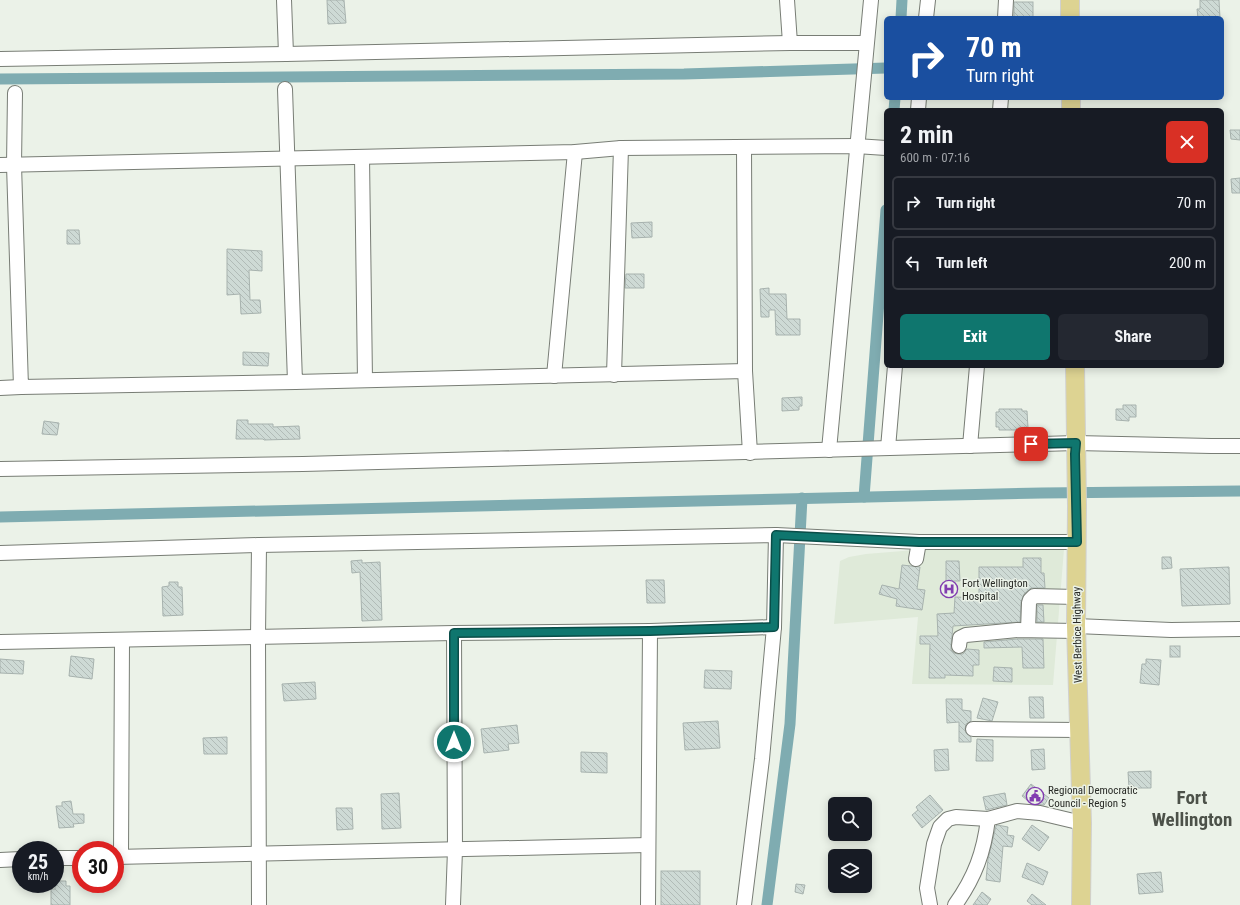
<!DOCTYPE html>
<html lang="en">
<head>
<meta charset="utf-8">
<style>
  body { margin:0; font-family:"Roboto Condensed",sans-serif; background:#242831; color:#f1f3f6; height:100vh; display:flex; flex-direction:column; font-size:15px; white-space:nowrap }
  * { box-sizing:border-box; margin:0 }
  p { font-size:13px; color:#9ea1a6 }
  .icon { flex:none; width:22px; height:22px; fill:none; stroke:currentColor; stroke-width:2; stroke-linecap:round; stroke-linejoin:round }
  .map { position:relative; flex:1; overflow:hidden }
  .drawer { position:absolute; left:884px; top:108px; width:340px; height:260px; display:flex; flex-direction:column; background:#171b24; border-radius:6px; box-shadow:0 2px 10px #0003 }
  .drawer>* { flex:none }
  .banner { position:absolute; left:884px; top:16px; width:340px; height:84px; border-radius:6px; box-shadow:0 2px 10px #0003; background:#1a4fa0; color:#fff; overflow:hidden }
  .controls { position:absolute; left:828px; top:797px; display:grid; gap:8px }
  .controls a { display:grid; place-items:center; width:44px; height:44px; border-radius:6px; background:#171b24; box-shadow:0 2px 10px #0003; font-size:20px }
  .speed { position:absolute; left:12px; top:841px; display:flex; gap:8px; font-size:20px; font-weight:700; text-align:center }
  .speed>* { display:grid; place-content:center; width:52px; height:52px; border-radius:50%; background:#171b24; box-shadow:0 2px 10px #0003; line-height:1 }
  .speed small { font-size:10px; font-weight:400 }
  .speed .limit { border:6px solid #d22; background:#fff; color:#111 }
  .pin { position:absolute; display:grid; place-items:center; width:34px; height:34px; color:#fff; margin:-17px; border-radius:8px; box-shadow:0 2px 6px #0006 }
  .me { position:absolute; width:44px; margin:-22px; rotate:0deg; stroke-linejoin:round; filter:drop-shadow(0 0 3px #0008) }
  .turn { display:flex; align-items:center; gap:14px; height:84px; padding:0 16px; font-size:18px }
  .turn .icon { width:52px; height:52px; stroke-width:2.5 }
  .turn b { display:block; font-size:28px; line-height:34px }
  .round { display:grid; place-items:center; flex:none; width:42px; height:42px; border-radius:6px; background:#242831 }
  .summary { display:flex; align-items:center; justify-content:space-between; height:68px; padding:0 16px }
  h1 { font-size:24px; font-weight:700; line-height:30px }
  .primary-button { display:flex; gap:8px; margin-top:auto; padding:8px 16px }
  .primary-button a { flex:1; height:46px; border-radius:6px; background:#0f766e; color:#fff; font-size:16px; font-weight:700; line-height:46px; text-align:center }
  .primary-button a+a { background:#242831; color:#f1f3f6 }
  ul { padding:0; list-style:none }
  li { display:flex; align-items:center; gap:12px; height:54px; margin:0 8px 6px; padding:0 8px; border:2px solid #363941; border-radius:6px }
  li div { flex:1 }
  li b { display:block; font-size:15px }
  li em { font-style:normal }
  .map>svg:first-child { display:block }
  .built { fill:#dfead9 }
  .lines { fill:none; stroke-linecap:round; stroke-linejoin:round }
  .canal { stroke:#7facb1; stroke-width:11 }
  .building { fill:url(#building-back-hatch); stroke:#a7b2ae }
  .minor-casing { stroke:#787d75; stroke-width:16 }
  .major-casing { stroke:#d0d0cf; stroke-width:20 }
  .minor { stroke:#fff; stroke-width:14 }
  .major { stroke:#ddd392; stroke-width:18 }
  .route-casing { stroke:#0a4d48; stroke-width:10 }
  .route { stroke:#0f766e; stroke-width:7 }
  .labels { text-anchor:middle; stroke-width:3; stroke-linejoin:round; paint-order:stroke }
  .poi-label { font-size:11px; fill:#282a26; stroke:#ebf2e8; text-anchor:start }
  .street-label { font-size:11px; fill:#282a26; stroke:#ebf2e8 }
  .town-label { font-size:19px; font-weight:bold; fill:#4c5149; stroke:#ebf2e8 }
</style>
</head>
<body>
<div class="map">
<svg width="1240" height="905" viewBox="0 0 1240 905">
  <defs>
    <pattern id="building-back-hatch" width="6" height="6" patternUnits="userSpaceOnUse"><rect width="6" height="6" fill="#cedad5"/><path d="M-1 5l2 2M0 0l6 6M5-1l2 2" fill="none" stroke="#b1bbb7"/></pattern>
  </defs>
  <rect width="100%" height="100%" fill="#ebf2e8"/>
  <polygon class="built" points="927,549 1064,549 1053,685 912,684 918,617 834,624 840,561 849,557 866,554"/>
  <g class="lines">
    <g class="canal">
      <polyline points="901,18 902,0"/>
      <polyline points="0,79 684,74 886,68"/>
      <polyline points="894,110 895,98"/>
      <polyline points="864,497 886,210"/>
      <polyline points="0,517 1042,493 1240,491"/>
      <polyline points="767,905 790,724 802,498"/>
    </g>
  </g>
  <g class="building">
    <polygon points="327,0 344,0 346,23 328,24"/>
    <polygon points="1200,0 1219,0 1220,18 1198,18 1197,9 1200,9"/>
    <rect x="1014" y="2" width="19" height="16"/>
    <polygon points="1230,130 1240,130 1240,140 1231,139"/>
    <polygon points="1240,178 1240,193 1232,193 1231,179"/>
    <polygon points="652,222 652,237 632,238 631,223"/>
    <polygon points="67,230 79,230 80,244 67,244"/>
    <polygon points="227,249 262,251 262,271 249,270 250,300 260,300 261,313 241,314 240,294 227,295"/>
    <polygon points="626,274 644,274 644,288 625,288"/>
    <polygon points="769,288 769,294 786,294 787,319 800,319 800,335 776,335 775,310 769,310 769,317 761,317 760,289"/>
    <polygon points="243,352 269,353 268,366 243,365"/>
    <polygon points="802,397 802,406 799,406 799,410 782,411 782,398"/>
    <polygon points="1123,405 1136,405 1136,417 1129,417 1129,421 1116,420 1116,409 1123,409"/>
    <polygon points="999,409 1022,409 1022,411 1027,411 1028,428 1024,427 1024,430 999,430 999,427 996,427 996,412 999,412"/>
    <polygon points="237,420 248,420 248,424 273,424 273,427 299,426 300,439 264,440 263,439 236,439"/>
    <polygon points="44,421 59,423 57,435 42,434"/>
    <polygon points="1162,557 1171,557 1172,568 1162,569"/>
    <polygon points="1023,558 1041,558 1041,573 1044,573 1045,588 1031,588 1024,594 1021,602 1020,622 953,626 951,645 951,650 954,653 958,654 963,654 967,649 979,650 979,665 973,665 973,676 945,675 945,678 929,678 930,644 920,644 920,636 938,636 937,614 954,613 955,597 979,598 979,567 1023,567"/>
    <polygon points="362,560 362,563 380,562 382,620 362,621 360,572 352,573 351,561"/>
    <polygon points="946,561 959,561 960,581 946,581"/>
    <polygon points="902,565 920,567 917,589 925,590 922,610 896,606 897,599 879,594 882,585 899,589"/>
    <polygon points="1229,567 1230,604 1182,606 1180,569"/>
    <polygon points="646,580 664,580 665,603 647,603"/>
    <polygon points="169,582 178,582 178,587 182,587 183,615 163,616 162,587 169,586"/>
    <polygon points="1037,605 1043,605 1044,622 1037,622"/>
    <polygon points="1017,639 1043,639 1044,668 1023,668 1022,647 984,648 984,642"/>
    <rect x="1170" y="646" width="10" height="11"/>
    <polygon points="71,656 94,659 92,679 69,676"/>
    <polygon points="0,659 24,661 23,674 0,673"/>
    <polygon points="1146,659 1161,660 1159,685 1140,683 1142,664 1146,664"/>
    <polygon points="994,667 1012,668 1012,682 993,681"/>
    <polygon points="705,670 732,671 731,689 704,688"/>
    <polygon points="315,682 316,699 284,701 282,684"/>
    <polygon points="1029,697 1043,697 1044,718 1030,718"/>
    <polygon points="983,698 998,702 992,721 977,718"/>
    <polygon points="946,699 962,699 962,710 971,711 971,721 966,724 965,729 966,733 971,737 971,742 959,742 959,722 947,723"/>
    <polygon points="718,721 720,748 685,750 683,723"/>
    <polygon points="517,725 519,743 508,744 509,750 484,753 481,729"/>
    <polygon points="227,737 227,754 204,754 203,738"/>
    <polygon points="977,739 993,740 993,761 976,761"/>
    <polygon points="948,749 949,770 935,771 934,750"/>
    <polygon points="1044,749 1045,769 1032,770 1031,750"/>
    <polygon points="581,752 607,753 607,773 581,772"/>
    <polygon points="1151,771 1151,788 1129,788 1128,772"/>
    <polygon points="1031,784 1049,798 1044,805 1032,804 1022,796"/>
    <polygon points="399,793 401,828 382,829 381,794"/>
    <polygon points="1005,793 1007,805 986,810 983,797"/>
    <polygon points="930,795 943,810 922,828 912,815 918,810 916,807"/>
    <polygon points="71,801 73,814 84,814 84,823 73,824 74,827 59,828 56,806 62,806 62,802"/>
    <polygon points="336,808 352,808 353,829 337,830"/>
    <polygon points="997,825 1008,827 1007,835 1014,836 1012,847 1003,846 1000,882 986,880 988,859 996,826"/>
    <polygon points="1032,825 1049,837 1039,851 1022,839"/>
    <polygon points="1027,863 1048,872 1043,885 1022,877"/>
    <rect x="661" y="871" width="39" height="34"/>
    <polygon points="1161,872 1163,892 1139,894 1137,874"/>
    <polygon points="55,881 66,881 66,886 70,886 70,905 51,905 51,889 55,889"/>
    <polygon points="796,884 805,885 803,894 795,892"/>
    <polygon points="982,892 991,899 987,905 973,905"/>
    <polygon points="1032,894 1046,905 1032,905 1027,901"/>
  </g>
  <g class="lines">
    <defs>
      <g id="minor">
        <polyline points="284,0 286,54"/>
        <polyline points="787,0 790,43"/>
        <polyline points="926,18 928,0"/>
        <polyline points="1005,18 1006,0"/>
        <polyline points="0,59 286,54 790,43 866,43"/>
        <polyline points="285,89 295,382 745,371 750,453"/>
        <polyline points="15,93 14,165 21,387 295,382"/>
        <polyline points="918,110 919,98"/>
        <polyline points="1000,110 1001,98"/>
        <polyline points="744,147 745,371"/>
        <polyline points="362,157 365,380"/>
        <polyline points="0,165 575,152 621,148 856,146 886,148"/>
        <polyline points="614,375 621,148"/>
        <polyline points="554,376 575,152"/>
        <polyline points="0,388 21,387"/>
        <polyline points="970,446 977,366"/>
        <polyline points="888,448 895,366"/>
        <path d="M 829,450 C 842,300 856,150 871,0"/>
        <polyline points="0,469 303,464 1076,443 1211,446 1240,446"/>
        <polyline points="0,553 259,545 776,535 919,542 1077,542"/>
        <polyline points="916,559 919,542"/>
        <polyline points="1076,626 1171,630 1240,629"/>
        <polyline points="1028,630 1029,603 1030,600 1034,596 1076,597"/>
        <polyline points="0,642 454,633 650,631 774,627"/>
        <polyline points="959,646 960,638 966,635 1017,630 1076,631"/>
        <polyline points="973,729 1080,730"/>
        <polyline points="115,857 648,845"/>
        <polyline points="121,857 122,640"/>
        <polyline points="55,858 81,858"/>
        <polyline points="0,860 21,859"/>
        <polyline points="259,905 258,637 259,545"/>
        <polyline points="453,905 455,850 454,633"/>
        <polyline points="648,905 650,631"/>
        <polyline points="744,905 762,759 774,627 776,535"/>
        <polyline points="930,905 927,888 934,844 940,827 948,819 956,817 988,819 1017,811 1040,813 1082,823"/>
        <path d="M 955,905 C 975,877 984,852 988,819"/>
      </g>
      <g id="major">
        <polyline points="1070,0 1070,18"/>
        <polyline points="1071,98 1071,110"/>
        <polyline points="1075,366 1077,506 1076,626 1082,823 1081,905"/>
      </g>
    </defs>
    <use href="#minor" class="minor-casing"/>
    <use href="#major" class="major-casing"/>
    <use href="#minor" class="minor"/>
    <use href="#major" class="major"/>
  </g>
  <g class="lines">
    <defs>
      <polyline id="route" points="454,742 454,633 650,631 774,627 776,535 919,542 1077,542 1075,454 1076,443 1031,444"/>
    </defs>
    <use href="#route" class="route-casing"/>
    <use href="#route" class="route"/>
  </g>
  <defs>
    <symbol id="hospital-ring" viewBox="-11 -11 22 22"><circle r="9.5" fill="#ebf2e8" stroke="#823db0" stroke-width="1.5"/><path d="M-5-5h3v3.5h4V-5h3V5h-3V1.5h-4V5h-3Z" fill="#823db0"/></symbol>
    <symbol id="civic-ring" viewBox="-11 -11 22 22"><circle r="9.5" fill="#ebf2e8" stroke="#823db0" stroke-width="1.5"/><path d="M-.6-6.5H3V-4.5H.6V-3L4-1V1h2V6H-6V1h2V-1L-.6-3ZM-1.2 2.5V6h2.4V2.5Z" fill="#823db0"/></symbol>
  </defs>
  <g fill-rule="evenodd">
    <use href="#hospital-ring" x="939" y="579" width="20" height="20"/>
    <use href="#civic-ring" x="1025" y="786" width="20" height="20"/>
  </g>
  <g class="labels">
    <g class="poi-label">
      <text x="962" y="587">Fort Wellington<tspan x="962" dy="13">Hospital</tspan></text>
      <text x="1048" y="794">Regional Democratic<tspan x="1048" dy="13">Council - Region 5</tspan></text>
    </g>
    <g class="street-label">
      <text transform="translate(1077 635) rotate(-91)" y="4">West Berbice Highway</text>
    </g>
    <g class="town-label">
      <text x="1192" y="804">Fort<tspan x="1192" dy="22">Wellington</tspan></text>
    </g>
  </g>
</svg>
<div class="controls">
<a><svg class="icon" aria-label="search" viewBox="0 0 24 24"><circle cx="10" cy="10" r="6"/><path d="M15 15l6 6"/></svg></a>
<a><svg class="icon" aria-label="layers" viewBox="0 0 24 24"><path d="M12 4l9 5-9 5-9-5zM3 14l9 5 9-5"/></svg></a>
</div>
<div class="speed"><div>25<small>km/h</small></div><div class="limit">30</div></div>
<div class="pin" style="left:1031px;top:444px;background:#d93025"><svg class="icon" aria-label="arrive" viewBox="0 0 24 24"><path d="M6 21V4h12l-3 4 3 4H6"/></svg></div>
<svg class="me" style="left:454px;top:742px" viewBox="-20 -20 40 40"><circle r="17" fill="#0f766e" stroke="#fff" stroke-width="3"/><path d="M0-11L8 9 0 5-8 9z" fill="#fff"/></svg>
<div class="banner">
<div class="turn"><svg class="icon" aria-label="right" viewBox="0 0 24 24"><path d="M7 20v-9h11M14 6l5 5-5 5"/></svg><div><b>70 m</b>Turn right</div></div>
</div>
<section class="drawer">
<div class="summary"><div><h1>2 min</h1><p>600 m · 07:16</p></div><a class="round" style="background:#d93025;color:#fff"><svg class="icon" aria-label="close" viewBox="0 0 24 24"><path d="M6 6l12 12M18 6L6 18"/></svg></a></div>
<ul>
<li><svg class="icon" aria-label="right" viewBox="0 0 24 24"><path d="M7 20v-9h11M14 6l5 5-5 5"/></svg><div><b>Turn right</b></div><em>70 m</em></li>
<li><svg class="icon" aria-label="left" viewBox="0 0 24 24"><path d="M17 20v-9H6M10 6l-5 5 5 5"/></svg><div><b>Turn left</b></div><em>200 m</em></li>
</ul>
<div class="primary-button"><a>Exit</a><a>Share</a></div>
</section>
</div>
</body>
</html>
